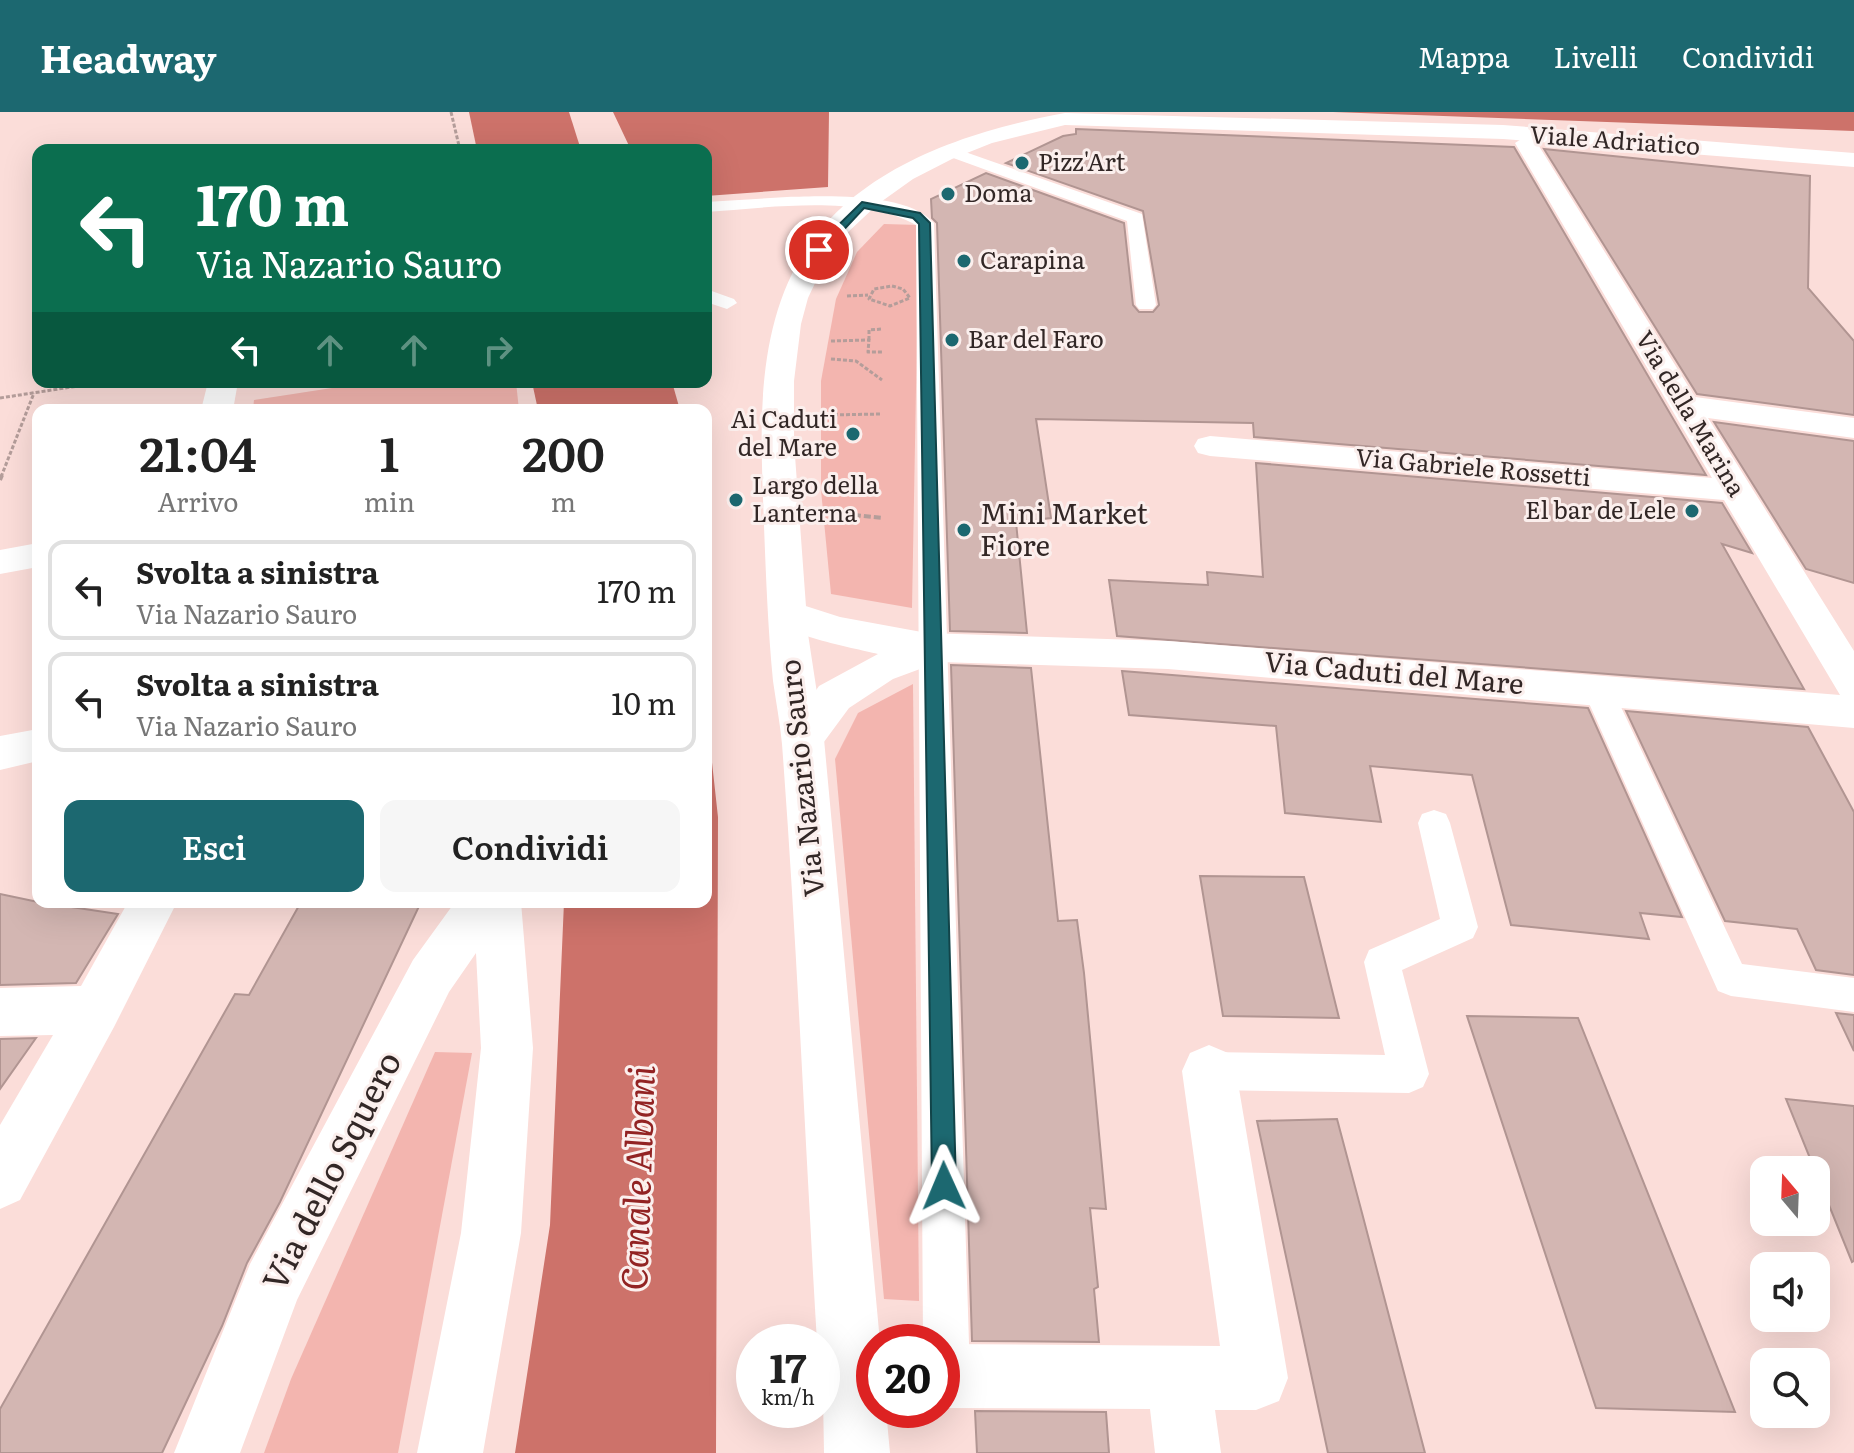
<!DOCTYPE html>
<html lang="it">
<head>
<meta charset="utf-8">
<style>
  body { margin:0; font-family:Literata,serif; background:#f6f6f6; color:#222; height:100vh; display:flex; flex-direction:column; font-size:30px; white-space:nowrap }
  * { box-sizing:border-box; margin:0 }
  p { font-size:26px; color:#767676 }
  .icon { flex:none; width:44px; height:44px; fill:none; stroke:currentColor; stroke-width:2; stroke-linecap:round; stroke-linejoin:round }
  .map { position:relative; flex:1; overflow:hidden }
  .drawer { position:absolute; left:32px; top:292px; width:680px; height:504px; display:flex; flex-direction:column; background:#fff; border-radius:16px; box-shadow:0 8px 32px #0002 }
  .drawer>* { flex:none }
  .banner { position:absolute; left:32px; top:32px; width:680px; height:244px; border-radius:16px; box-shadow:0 8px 32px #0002; background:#0b6e4f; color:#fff; overflow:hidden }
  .needle { width:52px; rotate:341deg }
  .tools { position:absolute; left:1750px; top:1044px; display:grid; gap:16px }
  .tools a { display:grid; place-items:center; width:80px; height:80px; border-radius:16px; background:#fff; box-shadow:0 8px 32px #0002; font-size:40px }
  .speed { position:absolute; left:736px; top:1212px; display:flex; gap:16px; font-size:40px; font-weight:700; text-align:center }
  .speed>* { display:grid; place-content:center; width:104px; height:104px; border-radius:50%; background:#fff; box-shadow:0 8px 32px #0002; line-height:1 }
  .speed small { font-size:20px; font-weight:400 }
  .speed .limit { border:12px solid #d22; background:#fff; color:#111 }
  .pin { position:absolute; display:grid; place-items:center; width:68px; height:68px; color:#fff; margin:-34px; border:4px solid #fff; border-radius:50%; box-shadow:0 2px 8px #0007 }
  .me { position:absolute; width:88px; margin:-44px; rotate:359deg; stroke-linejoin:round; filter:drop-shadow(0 0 6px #0008) }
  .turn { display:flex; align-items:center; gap:28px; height:168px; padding:0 32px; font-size:36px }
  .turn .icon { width:104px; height:104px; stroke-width:2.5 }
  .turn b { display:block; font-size:56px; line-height:68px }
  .lanes { display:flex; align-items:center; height:76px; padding:0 32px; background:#0003; justify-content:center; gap:40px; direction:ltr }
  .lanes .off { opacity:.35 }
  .eta { display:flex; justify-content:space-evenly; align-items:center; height:136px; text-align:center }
  .eta b { font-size:48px; font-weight:600; line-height:56px }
  .action { display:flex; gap:16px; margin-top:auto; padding:16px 32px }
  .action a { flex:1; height:92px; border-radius:16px; background:#1c6870; color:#fff; font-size:32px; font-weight:600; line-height:92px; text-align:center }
  .action a+a { background:#f6f6f6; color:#222 }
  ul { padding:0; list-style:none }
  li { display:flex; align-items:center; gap:24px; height:100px; margin:0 16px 12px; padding:0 16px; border:4px solid #e0e0e0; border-radius:16px }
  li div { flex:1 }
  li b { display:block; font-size:30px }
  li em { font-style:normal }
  header { display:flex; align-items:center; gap:48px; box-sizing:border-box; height:112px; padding:0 40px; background:#1c6870; color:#fff }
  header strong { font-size:38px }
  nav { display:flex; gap:44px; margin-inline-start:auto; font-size:28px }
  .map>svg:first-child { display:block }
  .green { fill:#f3b5af }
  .water { fill:#cd726a }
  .building { fill:#d3b6b2; stroke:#b19592; stroke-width:2 }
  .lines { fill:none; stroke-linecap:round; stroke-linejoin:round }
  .path-far1 { stroke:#b49d9a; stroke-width:3; stroke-dasharray:4 2; stroke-linecap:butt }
  .path { stroke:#b49d9a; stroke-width:4; stroke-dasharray:7 3; stroke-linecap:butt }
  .lane { fill:#fff; fill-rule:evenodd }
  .street { fill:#fff; fill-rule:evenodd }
  .secondary { fill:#fff; fill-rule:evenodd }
  .route { fill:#1c6870; stroke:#124449; stroke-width:2 }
  .poi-dot { fill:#1c6870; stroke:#fbefed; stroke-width:3 }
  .labels { text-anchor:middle; stroke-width:6; stroke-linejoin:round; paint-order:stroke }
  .far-street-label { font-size:24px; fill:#322726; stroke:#fbefed }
  .far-poi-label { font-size:24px; fill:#322726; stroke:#fbefed; text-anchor:start }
  .poi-label { font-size:28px; fill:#322726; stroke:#fbefed; text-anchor:start }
  .street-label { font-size:28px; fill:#322726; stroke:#fbefed }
  .near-street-label { font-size:34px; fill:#322726; stroke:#fbefed }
  .near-water-label { font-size:36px; font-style:italic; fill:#922323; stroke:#fbefed }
</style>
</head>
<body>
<header>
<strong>Headway</strong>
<nav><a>Mappa</a><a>Livelli</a><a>Condividi</a></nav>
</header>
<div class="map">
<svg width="1854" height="1341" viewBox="0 0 1854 1341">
  <rect width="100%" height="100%" fill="#fbddd9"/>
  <g class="green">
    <polygon points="884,112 919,113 912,496 831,482 821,378 821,269 836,187 857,140"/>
    <polygon points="371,270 516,270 519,298 253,298 254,288"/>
    <polygon points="913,572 919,1189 884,1187 835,647 858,601"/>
    <polygon points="435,940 472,941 398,1341 264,1341 291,1267"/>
  </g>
  <g class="water">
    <polygon points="469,0 569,0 581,38 477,38"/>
    <polygon points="613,0 829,0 828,75 706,84 706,38 631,38"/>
    <polygon points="1333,0 1854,0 1854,19"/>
    <polygon points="532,270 672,270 680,298 538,298"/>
    <polygon points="706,596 718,705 716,1341 515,1341 550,1113 564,790 706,790"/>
  </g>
  <g class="building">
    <polygon points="1076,17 1514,35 1706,363 1254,325 1253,311 1036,307 1051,406 1016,410 1027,521 950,519 937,111 932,106 931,87 986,61 1124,111 1133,193 1139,200 1153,200 1159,193 1143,99 1006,51 1063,24 1076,22"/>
    <polygon points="1544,37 1810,64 1808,176 1854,229 1854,303 1697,282"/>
    <polygon points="1714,310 1854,329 1854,471 1806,457"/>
    <polygon points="1256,351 1722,391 1752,441 1722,432 1804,577 1117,524 1109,468 1208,473 1207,460 1263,465"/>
    <polygon points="951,553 1031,556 1058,809 1077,808 1084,861 1106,1097 1090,1096 1098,1175 1094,1177 1099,1230 972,1229"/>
    <polygon points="1122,559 1588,596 1682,805 1640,801 1649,827 1511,813 1472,663 1370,654 1381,710 1285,701 1276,614 1129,603"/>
    <polygon points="1626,599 1808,615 1854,700 1854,863 1816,858 1797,817 1725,809"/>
    <polygon points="1200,764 1304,765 1339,906 1223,904"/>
    <polygon points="0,782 38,790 118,802 76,871 0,873"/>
    <polygon points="301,790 421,790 280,1090 247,1151 222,1214 162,1341 0,1341 0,1297 235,882 249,883"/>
    <polygon points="1836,901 1854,903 1854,939"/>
    <polygon points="1467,904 1578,906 1735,1300 1596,1296"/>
    <polygon points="36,926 0,977 0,927"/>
    <polygon points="1786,987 1854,994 1854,1149 1852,1150"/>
    <polygon points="1337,1007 1362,1101 1425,1341 1328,1341 1257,1009"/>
    <polygon points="975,1299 1106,1300 1109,1341 977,1341"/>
  </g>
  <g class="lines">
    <g class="path-far1">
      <polyline points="451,0 460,38"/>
      <polygon points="892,174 903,177 910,186 890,194 869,187 874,177"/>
      <polyline points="847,184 868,183"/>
      <polyline points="869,228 869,218 882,217"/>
      <polyline points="831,229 869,228 868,240 882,240"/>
      <polyline points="831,247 856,249 882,268"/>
      <polyline points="0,286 104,270"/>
      <polyline points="828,303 882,302"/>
      <polyline points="1,365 34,281"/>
    </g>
    <g class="path">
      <polyline points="0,368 2,363"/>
      <polyline points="834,401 883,406"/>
    </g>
    <g class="lane">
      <polygon points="951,35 1142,102 1156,193 1153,197 1139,197 1136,193 1127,109 945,43 943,40"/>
      <path d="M 787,85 C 826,84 907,80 934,111 L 970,1264 L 963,1280 L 947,1287 L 942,1285 L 942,1230 L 923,1230 L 916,113 C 861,82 767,96 706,100 L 706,90 Z"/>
      <polygon points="706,177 734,187 737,191 727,197 706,190"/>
      <polygon points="1598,567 1609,570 1613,578 1742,852 1854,866 1854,900 1731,884 1718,879 1583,578 1587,570"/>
      <polygon points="1434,698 1446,702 1450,711 1478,815 1473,826 1402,858 1429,962 1423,975 1409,981 1209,978 1195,972 1189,959 1195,946 1209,940 1385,943 1364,850 1369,838 1440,807 1418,711 1422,702"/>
    </g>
    <g class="street">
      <path d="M 1526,24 L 1537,31 L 1695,285 L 1854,306 L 1854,326 L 1708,306 L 1854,539 L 1854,616 L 1168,557 L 939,550 L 893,567 L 849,596 L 818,638 L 803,643 L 788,638 L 782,627 L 819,574 L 878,542 C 851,535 782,524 768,501 L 773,492 L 787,488 L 840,505 L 927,521 L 1168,529 L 1840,583 L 1724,388 L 1210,344 L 1198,341 L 1194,334 L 1198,327 L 1210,324 L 1712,366 L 1515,31 Z"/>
      <polygon points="208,270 238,270 233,298 201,298"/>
      <polygon points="38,431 38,455 0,462 0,438"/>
      <polygon points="38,617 38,649 0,658 0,624"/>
      <polygon points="128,790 177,790 114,915 20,1088 0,1097 0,1013 53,923 0,924 0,876 81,874"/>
      <polygon points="455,790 521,790 533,936 521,1121 483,1341 417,1341 461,1121 481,936 476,841 449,880 297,1188 240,1341 174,1341 250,1152 413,848"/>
      <polygon points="1209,933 1228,941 1236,959 1288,1266 1279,1289 1256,1298 1215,1298 1221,1341 1155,1341 1150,1297 942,1296 942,1232 1220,1234 1182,959 1190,941"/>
    </g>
    <path class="secondary" d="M 1065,1 L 1503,13 L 1854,41 L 1854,55 L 1503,27 L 1065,13 L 992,31 L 952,47 L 913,67 L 878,92 L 847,121 L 825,150 L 808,186 L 801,212 L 794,269 L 794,330 L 808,522 L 824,627 L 880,1230 L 874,1230 L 874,1298 L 886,1298 L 890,1341 L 824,1341 L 822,1230 L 817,1230 C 805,1031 797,831 782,632 C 780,611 776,590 773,569 C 768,517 766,466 764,414 C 761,325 754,232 797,152 C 849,57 966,19 1065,1 Z"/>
  </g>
  <polygon class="route" points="862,90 920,101 930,111 956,1074 952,1083 944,1086 935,1083 932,1074 919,112 913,106 864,96 823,140 815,140 815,136"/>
  <g class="poi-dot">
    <circle cx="1022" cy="51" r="8"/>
    <circle cx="948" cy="82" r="8"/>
    <circle cx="964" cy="149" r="8"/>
    <circle cx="952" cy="228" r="8"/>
    <circle cx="853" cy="322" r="8"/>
    <circle cx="736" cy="388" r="8"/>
    <circle cx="1692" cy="399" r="8"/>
    <circle cx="964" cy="418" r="8"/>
  </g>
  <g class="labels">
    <g class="far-street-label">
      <text transform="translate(1615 29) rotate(4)" y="8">Viale Adriatico</text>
      <text transform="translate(1690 302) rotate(59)" y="8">Via della Marina</text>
      <text transform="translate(1473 356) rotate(5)" y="8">Via Gabriele Rossetti</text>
    </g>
    <g class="far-poi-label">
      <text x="1038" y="59">Pizz'Art</text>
      <text x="964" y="90">Doma</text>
      <text x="980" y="157">Carapina</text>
      <text x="968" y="236">Bar del Faro</text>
      <text x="837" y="316" text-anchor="end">Ai Caduti<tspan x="837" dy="28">del Mare</tspan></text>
      <text x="752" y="382">Largo della<tspan x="752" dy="28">Lanterna</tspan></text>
      <text x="1676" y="407" text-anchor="end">El bar de Lele</text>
    </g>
    <g class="poi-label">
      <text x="980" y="412">Mini Market<tspan x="980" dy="32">Fiore</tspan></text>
    </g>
    <g class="street-label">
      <text transform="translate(1394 561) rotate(5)" y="10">Via Caduti del Mare</text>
      <text transform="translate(802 666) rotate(-96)" y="10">Via Nazario Sauro</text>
    </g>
    <g class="near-street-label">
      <text transform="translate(332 1059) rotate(-63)" y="12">Via dello Squero</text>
    </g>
    <g class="near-water-label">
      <text transform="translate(638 1066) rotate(-88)" y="13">Canale Albani</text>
    </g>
  </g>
</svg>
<div class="tools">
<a><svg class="needle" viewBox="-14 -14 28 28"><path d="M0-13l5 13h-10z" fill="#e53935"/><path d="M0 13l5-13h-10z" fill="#767676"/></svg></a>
<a><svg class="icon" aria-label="sound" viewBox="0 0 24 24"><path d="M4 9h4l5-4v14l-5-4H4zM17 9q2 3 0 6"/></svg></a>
<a><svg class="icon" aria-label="search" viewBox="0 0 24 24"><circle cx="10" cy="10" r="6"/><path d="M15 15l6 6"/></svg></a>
</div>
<div class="speed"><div>17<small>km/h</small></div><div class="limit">20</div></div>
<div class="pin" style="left:819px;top:138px;background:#d93025"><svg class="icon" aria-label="arrive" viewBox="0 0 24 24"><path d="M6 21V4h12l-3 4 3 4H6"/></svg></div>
<svg class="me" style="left:944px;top:1074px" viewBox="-20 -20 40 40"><path d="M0-17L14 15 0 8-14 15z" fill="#1c6870" stroke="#fff" stroke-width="4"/></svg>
<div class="banner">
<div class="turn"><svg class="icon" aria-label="left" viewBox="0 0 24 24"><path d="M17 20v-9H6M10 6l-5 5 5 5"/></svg><div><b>170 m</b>Via Nazario Sauro</div></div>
<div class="lanes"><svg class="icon" aria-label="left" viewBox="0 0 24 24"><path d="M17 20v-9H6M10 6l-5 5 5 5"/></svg><svg class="icon off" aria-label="ahead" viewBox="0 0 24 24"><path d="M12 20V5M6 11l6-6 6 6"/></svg><svg class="icon off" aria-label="ahead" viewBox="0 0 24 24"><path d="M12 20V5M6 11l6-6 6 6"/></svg><svg class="icon off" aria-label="right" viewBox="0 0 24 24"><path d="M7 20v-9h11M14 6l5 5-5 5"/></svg></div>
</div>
<section class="drawer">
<div class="eta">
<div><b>21:04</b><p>Arrivo</p></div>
<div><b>1</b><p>min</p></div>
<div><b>200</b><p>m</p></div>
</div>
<ul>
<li><svg class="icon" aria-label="left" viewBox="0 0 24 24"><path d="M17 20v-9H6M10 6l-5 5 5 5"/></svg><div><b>Svolta a sinistra</b><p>Via Nazario Sauro</p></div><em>170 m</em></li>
<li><svg class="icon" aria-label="left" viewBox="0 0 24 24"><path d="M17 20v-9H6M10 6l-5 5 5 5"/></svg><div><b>Svolta a sinistra</b><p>Via Nazario Sauro</p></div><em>10 m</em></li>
</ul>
<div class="action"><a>Esci</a><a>Condividi</a></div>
</section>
</div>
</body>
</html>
